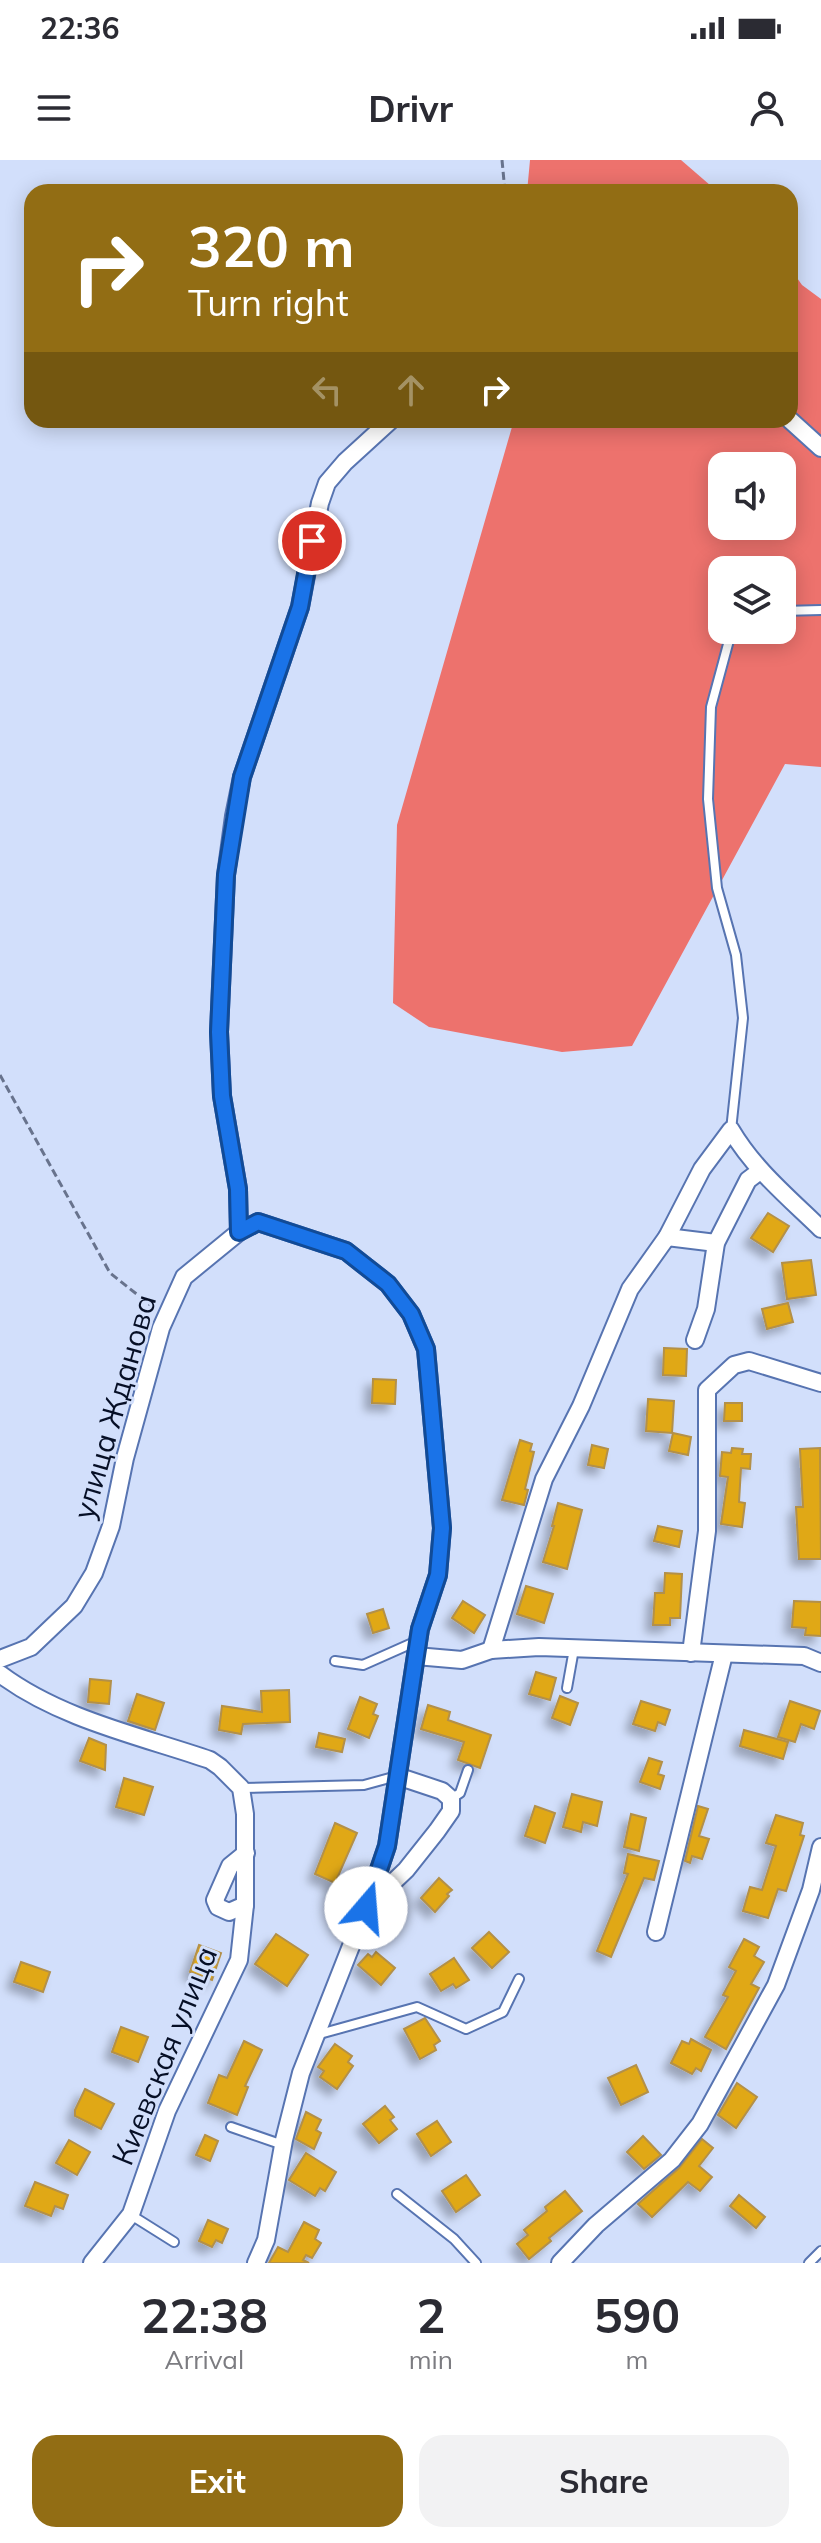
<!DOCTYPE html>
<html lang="en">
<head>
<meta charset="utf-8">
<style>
  body { margin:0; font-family:Mulish,sans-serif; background:#f2f2f3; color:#2b2b33; height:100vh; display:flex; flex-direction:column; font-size:30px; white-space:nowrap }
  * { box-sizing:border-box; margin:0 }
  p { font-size:26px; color:#7c7c81 }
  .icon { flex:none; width:44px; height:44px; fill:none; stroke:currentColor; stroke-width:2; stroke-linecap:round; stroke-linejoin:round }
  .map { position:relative; height:2103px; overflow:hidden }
  .details { display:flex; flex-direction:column; background:#fff; flex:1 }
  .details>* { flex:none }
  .banner { position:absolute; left:24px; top:24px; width:774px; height:244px; border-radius:24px; box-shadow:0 4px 20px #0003; background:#926d14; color:#fff; overflow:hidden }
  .tools { position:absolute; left:708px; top:292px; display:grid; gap:16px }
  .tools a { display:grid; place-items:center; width:88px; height:88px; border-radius:16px; background:#fff; box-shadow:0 4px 20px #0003; font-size:40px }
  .pin { position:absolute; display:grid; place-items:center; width:68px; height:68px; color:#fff; margin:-34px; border:4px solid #fff; border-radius:50%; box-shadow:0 2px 8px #0007 }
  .me { position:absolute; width:88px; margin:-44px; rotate:18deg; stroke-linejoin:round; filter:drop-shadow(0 0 6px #0008) }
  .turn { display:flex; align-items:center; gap:28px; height:168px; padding:0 32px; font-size:36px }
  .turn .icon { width:104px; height:104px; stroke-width:2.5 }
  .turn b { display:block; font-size:56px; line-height:68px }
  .lanes { display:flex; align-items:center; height:76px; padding:0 32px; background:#0003; justify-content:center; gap:40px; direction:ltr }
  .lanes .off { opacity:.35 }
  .eta { display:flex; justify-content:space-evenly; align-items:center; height:136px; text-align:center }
  .eta b { font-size:48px; font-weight:700; line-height:56px }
  .primary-button { display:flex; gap:16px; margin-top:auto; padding:16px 32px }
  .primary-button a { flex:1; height:92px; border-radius:24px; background:#926d14; color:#fff; font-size:32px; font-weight:700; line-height:92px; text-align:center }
  .primary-button a+a { background:#f2f2f3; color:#2b2b33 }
  .status { display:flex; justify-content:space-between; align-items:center; height:56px; padding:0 40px; background:#fff; direction:ltr }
  .status svg { height:22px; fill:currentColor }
  header { display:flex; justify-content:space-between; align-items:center; height:104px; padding:0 32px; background:#fff; font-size:36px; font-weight:700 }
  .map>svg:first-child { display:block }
  .forest { fill:#ed726d; fill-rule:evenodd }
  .building { fill:#e0a816; stroke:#b39048; stroke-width:2; filter:url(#shadow) }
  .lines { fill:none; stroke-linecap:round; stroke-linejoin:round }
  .lane-casing { stroke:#5774b1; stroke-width:12 }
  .street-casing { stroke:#5774b1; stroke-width:20 }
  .path { stroke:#68738d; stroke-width:3; stroke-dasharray:8 4; stroke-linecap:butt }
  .lane { stroke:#fff; stroke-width:8 }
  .street { stroke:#fff; stroke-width:16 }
  .route-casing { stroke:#114b97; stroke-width:20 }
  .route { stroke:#1a73e8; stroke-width:14 }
  .labels { text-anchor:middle; stroke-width:6; stroke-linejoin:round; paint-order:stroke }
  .street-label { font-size:30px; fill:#060f26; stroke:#d2dffb }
</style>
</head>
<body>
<div class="status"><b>22:36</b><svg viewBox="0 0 49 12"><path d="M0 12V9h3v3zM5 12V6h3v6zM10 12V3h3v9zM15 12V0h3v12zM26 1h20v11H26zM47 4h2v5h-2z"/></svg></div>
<header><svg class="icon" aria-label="menu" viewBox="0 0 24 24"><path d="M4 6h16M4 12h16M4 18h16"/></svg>Drivr<svg class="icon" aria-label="person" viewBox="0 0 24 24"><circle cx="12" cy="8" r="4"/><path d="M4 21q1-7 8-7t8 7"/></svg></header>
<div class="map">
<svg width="821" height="2103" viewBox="0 0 821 2103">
  <defs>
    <filter id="shadow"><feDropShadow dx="-7" dy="7" stdDeviation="4" flood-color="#0004"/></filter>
  </defs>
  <rect width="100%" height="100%" fill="#d2dffb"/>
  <g class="forest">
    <polygon points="530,0 681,0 718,32 527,32"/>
    <path d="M 790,108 L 802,125 L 821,139 L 821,607 L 785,604 L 632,886 L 562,892 L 429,867 L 393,843 L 397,665 L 514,260 L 790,260 ZM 722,306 L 782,306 L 782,366 L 722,366 ZM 722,410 L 782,410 L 782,470 L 722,470 Z"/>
  </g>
  <g class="building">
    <polygon points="768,1053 789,1066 773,1092 751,1078"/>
    <polygon points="811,1100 816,1135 787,1139 782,1103"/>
    <polygon points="788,1143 793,1162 767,1169 762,1149"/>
    <polygon points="664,1188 687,1189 686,1216 663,1215"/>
    <polygon points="373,1219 396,1220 395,1244 372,1243"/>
    <polygon points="648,1239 674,1241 672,1273 646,1271"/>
    <polygon points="725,1243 742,1243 742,1261 724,1261"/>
    <polygon points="673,1273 691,1277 688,1295 669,1291"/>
    <polygon points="520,1280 532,1284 530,1291 534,1292 525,1329 528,1330 524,1345 502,1340"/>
    <polygon points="592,1285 608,1289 604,1308 588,1305"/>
    <polygon points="732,1288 743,1289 742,1294 751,1294 750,1309 741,1308 739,1342 745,1343 742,1367 721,1364 728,1317 720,1316 722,1292 731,1293"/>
    <polygon points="820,1288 821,1399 799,1399 796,1347 803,1347 800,1289"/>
    <polygon points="558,1343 582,1350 567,1409 543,1402 554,1366 552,1366"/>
    <polygon points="658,1366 682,1371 679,1387 654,1381"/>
    <polygon points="665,1413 682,1414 680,1458 670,1458 670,1465 653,1465 655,1433 664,1433"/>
    <polygon points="526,1426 553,1434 544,1463 517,1454"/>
    <polygon points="463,1441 485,1455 474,1473 452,1458"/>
    <polygon points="794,1441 821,1442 821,1476 805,1475 806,1468 792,1467"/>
    <polygon points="383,1449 389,1468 373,1473 367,1454"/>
    <polygon points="536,1512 556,1518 550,1540 529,1534"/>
    <polygon points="90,1519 111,1521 109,1544 88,1542"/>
    <polygon points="289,1530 290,1562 243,1564 241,1574 219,1570 222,1546 262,1552 261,1531"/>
    <polygon points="137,1534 164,1543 155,1570 128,1561"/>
    <polygon points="560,1536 578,1543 570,1565 552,1558"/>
    <polygon points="360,1537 377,1544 373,1554 378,1556 369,1578 348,1569"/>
    <polygon points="641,1541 670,1550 665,1565 658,1562 655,1571 633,1564"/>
    <polygon points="790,1541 820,1551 814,1569 801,1564 795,1582 778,1577"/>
    <polygon points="428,1545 450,1552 448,1560 491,1575 480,1608 458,1600 464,1582 421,1569"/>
    <polygon points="744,1570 788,1582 783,1599 740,1586"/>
    <polygon points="319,1573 345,1579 342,1592 316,1587"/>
    <polygon points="89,1578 106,1585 105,1610 80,1601"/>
    <polygon points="649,1598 662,1602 658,1614 664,1616 660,1629 640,1622"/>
    <polygon points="124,1618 153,1627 144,1655 116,1647"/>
    <polygon points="572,1634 602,1642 597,1666 583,1662 581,1672 563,1667"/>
    <polygon points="535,1646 555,1653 545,1683 525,1676"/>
    <polygon points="698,1646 708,1649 699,1676 709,1679 702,1699 692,1696 690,1703 685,1701"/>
    <polygon points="631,1654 646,1658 639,1691 624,1687"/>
    <polygon points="776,1655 803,1663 800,1675 804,1676 786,1731 778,1729 768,1758 743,1751 750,1727 762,1730 776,1686 766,1683"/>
    <polygon points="335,1663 357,1673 335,1723 315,1714"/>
    <polygon points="628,1694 659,1701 654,1720 644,1718 611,1797 597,1791 628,1714 624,1713"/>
    <polygon points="439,1718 452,1730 447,1734 449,1736 435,1752 421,1738"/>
    <polygon points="489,1772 509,1792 492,1808 472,1788"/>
    <polygon points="276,1774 308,1795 287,1826 255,1804"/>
    <polygon points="744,1779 759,1787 754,1796 764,1802 751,1824 759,1828 726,1889 705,1877 728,1837 723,1835 736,1811 729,1807"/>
    <polygon points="199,1785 221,1793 212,1820 190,1812"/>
    <polygon points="376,1792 395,1808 381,1825 358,1805 368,1794 372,1797"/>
    <polygon points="454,1798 469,1820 456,1828 453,1824 441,1831 430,1814"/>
    <polygon points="21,1802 50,1812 43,1832 14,1822"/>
    <polygon points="425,1858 440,1881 434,1885 436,1890 420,1899 404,1869"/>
    <polygon points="121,1867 148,1877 138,1902 112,1892"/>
    <polygon points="691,1879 711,1890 701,1911 696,1908 692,1914 671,1903 682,1881 689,1884"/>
    <polygon points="244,1881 262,1890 245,1926 248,1927 237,1955 208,1943 219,1915 227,1918"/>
    <polygon points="335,1884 352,1896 348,1902 353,1906 337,1929 320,1917 324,1911 318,1907"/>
    <polygon points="636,1905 648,1932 621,1945 608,1918"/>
    <polygon points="737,1923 757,1937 736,1968 718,1955"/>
    <polygon points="85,1929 114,1944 101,1969 75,1956 75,1950"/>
    <polygon points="385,1946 394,1957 390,1960 397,1969 379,1983 363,1964"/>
    <polygon points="306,1952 321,1960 316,1970 321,1973 314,1989 296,1979"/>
    <polygon points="437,1961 451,1982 431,1996 417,1974"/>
    <polygon points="205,1975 218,1981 210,2001 196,1995"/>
    <polygon points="643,1976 661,1995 644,2009 627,1992"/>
    <polygon points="702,1979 713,1988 699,2006 712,2017 700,2031 688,2022 652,2057 638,2044 679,2008"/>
    <polygon points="69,1980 90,1992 77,2015 56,2003"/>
    <polygon points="306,1993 336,2012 325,2031 320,2028 315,2036 289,2020"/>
    <polygon points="466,2015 480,2035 456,2052 442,2031"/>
    <polygon points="35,2022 68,2035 63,2049 55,2046 51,2056 25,2046"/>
    <polygon points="565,2031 582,2051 549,2078 551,2081 529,2099 517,2084 528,2075 524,2070 547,2051 545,2047"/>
    <polygon points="739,2035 765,2057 756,2068 730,2046"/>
    <polygon points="208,2060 228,2069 222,2083 216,2080 212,2087 199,2081"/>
    <polygon points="304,2062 319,2070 315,2079 321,2083 312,2098 306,2095 303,2100 309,2103 269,2103 278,2087 288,2092"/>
  </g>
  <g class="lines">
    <defs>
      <g id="lane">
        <polyline points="782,451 821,450"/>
        <polyline points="731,970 743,858 736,795 717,728 708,639 711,547 731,473 737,470"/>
        <polyline points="335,1501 363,1505 417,1481"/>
        <polyline points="567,1528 574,1489"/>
        <polyline points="241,1628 364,1625 397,1616"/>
        <polyline points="451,1639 460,1633 468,1610"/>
        <polyline points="316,1875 417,1847 466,1869 503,1852 519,1819"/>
        <polyline points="231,1967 283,1985"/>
        <polyline points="397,2034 454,2079 476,2103"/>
        <polyline points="131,2055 174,2082"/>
        <polyline points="809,2103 821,2091"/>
      </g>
      <g id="street">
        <polyline points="790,260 821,288"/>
        <polyline points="239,1072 238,1029 222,936 219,872 226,715 234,656 242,617 300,447 320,343 327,323 345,302 391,260"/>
        <polyline points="667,1077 716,1083"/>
        <polyline points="695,1180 706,1149 716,1083 748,1020 760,1011"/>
        <path d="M 491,1490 L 544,1319 L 581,1246 L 630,1129 L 667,1077 L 702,1009 L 731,970 C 754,1009 788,1037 821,1069"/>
        <polyline points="691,1493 707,1371 707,1230 734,1205 749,1201 821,1223"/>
        <polyline points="416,1496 462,1500 491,1490 539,1487 804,1496 821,1503"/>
        <polyline points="0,1499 31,1487 74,1446 94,1413 111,1366 125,1298 161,1168 184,1117 239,1072 258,1062 346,1091 388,1124 411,1154 426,1189 442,1368 438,1415 420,1469 387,1686 366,1748 301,1913 284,1980 266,2080 256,2103"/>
        <path d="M 0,1514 C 60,1559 140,1576 210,1600 L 220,1607 L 241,1628 L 245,1654 L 245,1745 L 239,1800 L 167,1951 L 131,2054 L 92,2103"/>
        <polyline points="245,1745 229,1752 218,1747 215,1740 230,1706 246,1693"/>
        <polyline points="367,1747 406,1710 437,1671 451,1651 451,1639 442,1631 397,1616"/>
        <polyline points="656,1772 724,1494"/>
        <polyline points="560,2103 596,2065 672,2000 700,1964 776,1825 811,1730 821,1687"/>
      </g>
    </defs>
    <use href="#lane" class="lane-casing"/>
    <use href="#street" class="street-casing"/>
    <g class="path">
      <polyline points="502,0 505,32"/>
      <polyline points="0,915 110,1113 153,1147"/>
    </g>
    <use href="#lane" class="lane"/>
    <use href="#street" class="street"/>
  </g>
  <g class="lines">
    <defs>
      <polyline id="route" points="312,381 300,447 242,617 226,715 219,872 222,936 238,1029 239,1072 258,1062 346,1091 388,1124 411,1154 426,1189 442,1368 438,1415 420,1469 387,1686 366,1748"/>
    </defs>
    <use href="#route" class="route-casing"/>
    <use href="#route" class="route"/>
  </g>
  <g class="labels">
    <g class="street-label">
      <text transform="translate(115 1247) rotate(-74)" y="10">улица Жданова</text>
      <text transform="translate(165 1896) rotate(-68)" y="10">Киевская улица</text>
    </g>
  </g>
</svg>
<div class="tools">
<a><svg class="icon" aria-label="sound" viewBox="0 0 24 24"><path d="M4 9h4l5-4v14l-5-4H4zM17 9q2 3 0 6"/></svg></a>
<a><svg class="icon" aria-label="layers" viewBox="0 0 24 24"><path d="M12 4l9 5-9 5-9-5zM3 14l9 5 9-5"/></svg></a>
</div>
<div class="pin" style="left:312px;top:381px;background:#d93025"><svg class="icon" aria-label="arrive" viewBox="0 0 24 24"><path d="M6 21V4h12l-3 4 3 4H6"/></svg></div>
<svg class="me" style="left:366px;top:1748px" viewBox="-20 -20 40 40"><circle r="19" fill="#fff"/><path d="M0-13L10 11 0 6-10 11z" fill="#1a73e8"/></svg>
<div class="banner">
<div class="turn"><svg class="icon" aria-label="right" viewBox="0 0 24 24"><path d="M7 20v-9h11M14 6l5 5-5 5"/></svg><div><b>320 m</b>Turn right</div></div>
<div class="lanes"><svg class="icon off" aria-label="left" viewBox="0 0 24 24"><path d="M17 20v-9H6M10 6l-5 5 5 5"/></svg><svg class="icon off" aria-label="ahead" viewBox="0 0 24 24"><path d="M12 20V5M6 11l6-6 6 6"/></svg><svg class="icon" aria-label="right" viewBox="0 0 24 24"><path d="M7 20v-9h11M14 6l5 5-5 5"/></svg></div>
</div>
</div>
<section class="details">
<div class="eta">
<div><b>22:38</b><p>Arrival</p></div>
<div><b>2</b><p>min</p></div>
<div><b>590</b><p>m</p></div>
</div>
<div class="primary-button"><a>Exit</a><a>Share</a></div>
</section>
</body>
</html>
